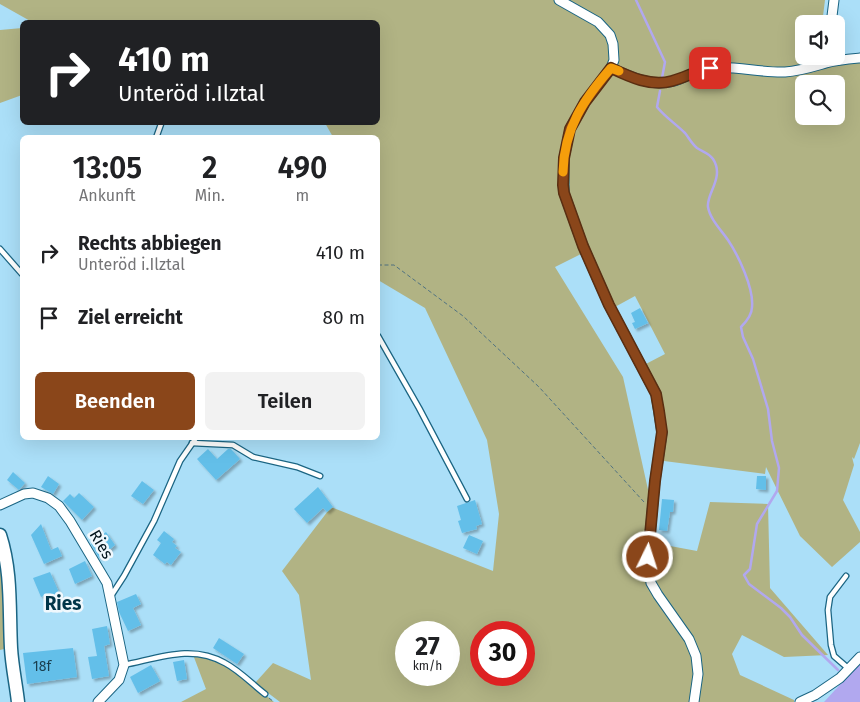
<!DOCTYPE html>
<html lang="de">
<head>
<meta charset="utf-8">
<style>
  body { margin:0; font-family:"Fira Sans",sans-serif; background:#f2f2f2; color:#202124; height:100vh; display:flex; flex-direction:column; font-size:19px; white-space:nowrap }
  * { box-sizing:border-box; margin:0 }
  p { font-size:16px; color:#757577 }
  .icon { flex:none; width:28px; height:28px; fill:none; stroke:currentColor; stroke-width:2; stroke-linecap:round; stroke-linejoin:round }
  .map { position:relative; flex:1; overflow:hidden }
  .details { position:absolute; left:20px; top:135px; width:360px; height:305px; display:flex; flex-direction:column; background:#fff; border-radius:8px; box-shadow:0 5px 20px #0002 }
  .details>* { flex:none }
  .guide { position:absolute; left:20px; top:20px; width:360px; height:105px; border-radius:8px; box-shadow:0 5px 20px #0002; background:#202124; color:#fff; overflow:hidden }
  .controls { position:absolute; left:795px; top:15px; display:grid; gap:10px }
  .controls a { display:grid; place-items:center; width:50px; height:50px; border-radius:8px; background:#fff; box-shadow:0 5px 20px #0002; font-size:25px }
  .speed { position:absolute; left:395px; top:621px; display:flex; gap:10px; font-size:25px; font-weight:700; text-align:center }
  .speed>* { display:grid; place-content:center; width:65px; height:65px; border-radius:50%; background:#fff; box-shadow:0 5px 20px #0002; line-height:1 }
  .speed small { font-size:12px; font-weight:400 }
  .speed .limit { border:8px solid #d22; background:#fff; color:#111 }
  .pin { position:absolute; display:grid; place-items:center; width:42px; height:42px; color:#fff; margin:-21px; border-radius:10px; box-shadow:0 2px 8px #0006 }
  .me { position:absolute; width:55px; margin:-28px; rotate:4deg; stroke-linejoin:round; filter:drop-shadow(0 0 4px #0008) }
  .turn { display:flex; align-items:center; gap:18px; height:105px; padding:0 15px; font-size:22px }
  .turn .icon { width:65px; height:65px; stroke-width:2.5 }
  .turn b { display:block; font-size:35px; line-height:42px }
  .eta { display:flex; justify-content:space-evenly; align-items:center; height:85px; text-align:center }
  .eta b { font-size:30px; font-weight:600; line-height:35px }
  .cta { display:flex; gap:10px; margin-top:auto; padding:10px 15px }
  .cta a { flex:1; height:58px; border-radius:8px; background:#8a461a; color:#fff; font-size:20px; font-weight:600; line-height:58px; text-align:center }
  .cta a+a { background:#f2f2f2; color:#202124 }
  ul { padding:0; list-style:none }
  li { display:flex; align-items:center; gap:15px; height:65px; padding:0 15px }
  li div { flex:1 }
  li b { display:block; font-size:19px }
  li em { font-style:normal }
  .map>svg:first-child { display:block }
  .green { fill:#b1b384; fill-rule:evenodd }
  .water { fill:#b1a8ef }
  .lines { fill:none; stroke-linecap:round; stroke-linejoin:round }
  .stream { stroke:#b1a8ef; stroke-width:2.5 }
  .building { fill:#64bfe9; filter:url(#shadow) }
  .lane-casing { stroke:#1b6583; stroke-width:7 }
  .street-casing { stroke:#1b6583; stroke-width:11 }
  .secondary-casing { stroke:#1b6583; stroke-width:15 }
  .path { stroke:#507281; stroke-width:1; stroke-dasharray:4 2.5; stroke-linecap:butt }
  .lane { stroke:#fff; stroke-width:4.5 }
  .street { stroke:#fff; stroke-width:9 }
  .secondary { stroke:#fff; stroke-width:12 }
  .route-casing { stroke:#5a2e11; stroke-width:12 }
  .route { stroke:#8a461a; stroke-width:9 }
  .slow { stroke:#f59e0b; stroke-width:9 }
  .labels { text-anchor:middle; stroke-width:5; stroke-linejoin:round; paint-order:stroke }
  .number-label { font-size:14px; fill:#1a3e4e }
  .street-label { font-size:16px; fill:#01131b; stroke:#f0f8fd }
  .quarter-label { font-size:19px; font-weight:bold; fill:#003549; stroke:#f0f8fd }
</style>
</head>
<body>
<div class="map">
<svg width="860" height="702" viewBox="0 0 860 702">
  <defs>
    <filter id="shadow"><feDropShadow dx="2.5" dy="2.5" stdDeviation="1" flood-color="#0004"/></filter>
  </defs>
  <rect width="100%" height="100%" fill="#abdff8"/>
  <g class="green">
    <path d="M 0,0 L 825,0 L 822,24 L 804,24 L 804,56 L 821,57 L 802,70 L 860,58 L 860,443 L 854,459 L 852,457 L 854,465 L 843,500 L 860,532 L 860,542 L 832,567 L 800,536 L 766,467 L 765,474 L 664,461 L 660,452 L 659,411 L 642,366 L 665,354 L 635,296 L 613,308 L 583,253 L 555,267 L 623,377 L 653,512 L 656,513 L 654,543 L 697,551 L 710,502 L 768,504 L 770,588 L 828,655 L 784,657 L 742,635 L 732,654 L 740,675 L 794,700 L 794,702 L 280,702 L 255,683 L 273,663 L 311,680 L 299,595 L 282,571 L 331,507 L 493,571 L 499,514 L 487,440 L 425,308 L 378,280 L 378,138 L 333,137 L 325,123 L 378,122 L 378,22 L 245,22 L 237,20 L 230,22 L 32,22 L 0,4 ZM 804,84 L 836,84 L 836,116 L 804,116 ZM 406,632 L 449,632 L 449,675 L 406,675 ZM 481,632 L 524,632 L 524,675 L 481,675 Z"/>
    <polygon points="22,28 22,95 0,103 0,30"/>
    <polygon points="0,556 2,558 8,648 0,650"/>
    <polygon points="192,652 226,663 274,702 181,702 206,689"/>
  </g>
  <polygon class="water" points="860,663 860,702 824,702"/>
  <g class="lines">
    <g class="stream">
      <polyline points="636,0 665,62 662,78"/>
      <path d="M 660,91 L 657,107 C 665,117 676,124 685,133 C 689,138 692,144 697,148 C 703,152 709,153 713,159 C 725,177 706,194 708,207 C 710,219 721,230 728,240 C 738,255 754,288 752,307 C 752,315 746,322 741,327 L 743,337 L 753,359 L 768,409 L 772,441 L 779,468 L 777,491 L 757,524 L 750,569 L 744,575 L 749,584 L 781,608 L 790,617 L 802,635 L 838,670"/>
    </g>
  </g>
  <g class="building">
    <polygon points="640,308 648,323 635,329 632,323 635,322 631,313"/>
    <polygon points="208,449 217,459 228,449 231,449 240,459 216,480 197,459"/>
    <polygon points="13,472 25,483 19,490 7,480"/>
    <polygon points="48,476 59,484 53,494 41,487"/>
    <polygon points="757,476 766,476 766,490 756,489"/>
    <polygon points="142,481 154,490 143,504 131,496"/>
    <polygon points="318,487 333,507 327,512 323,508 307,523 294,509"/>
    <polygon points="79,493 94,507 82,520 63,501 70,494 74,498"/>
    <polygon points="662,499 674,500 673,512 670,512 667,531 659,530"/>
    <polygon points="475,500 482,524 476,526 477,529 462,533 458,521 461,520 457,506"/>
    <polygon points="41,524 51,550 58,547 62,556 44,564 31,535"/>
    <polygon points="164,531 174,539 172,542 177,546 175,548 181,552 171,565 167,562 165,564 153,555 161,543 157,540"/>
    <polygon points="106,532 115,545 99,558 91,544"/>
    <polygon points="469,535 483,541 477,554 463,548"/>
    <polygon points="85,561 92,576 75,584 69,569"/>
    <polygon points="50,572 61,597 53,600 50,593 41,597 33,578"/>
    <polygon points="136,594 141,604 133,608 141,625 128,631 119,612 117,602"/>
    <polygon points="107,626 110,644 104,646 109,676 92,679 88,657 97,656 92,629"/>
    <polygon points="219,638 244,654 237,664 213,648"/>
    <polygon points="73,648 77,677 27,684 23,653"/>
    <polygon points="184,660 187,679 177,681 173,662"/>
    <polygon points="151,665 160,681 138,693 130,677"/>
  </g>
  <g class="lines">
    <defs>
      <g id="lane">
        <polyline points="156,138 161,124"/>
        <polyline points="0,249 22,274"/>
        <polyline points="378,336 419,408 467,499"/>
        <polyline points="192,443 233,445 253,457 297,467 320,476"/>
        <polyline points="846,576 830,597 828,610 831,645 834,656 849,669"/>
        <polyline points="111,596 124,576 154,521 180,461 196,438"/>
        <path d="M 124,665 C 159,658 192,644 225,663 C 240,671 252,684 265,694"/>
      </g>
      <g id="street">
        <polyline points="559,0 598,22 610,35 613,44 614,60 611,68 585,102 570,129 564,158 564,193 583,246 609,305 656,394 662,433 655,481 650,534 648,557 651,583 658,595 689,639 696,656 698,674 694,702"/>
        <polyline points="831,24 834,0"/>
        <path d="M 611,68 C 633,78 656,89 680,79 C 690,75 698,69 709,68 C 734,65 760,73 785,72 C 800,71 812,67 826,63 C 837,60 849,59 860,58"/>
        <polyline points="0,505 24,494 33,493 48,498 59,506 70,521 107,583 124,665 119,680 98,702"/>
        <polyline points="800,702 815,695 840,678 860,657"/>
      </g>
      <path id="secondary" d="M 0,535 C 12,572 9,610 11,648 C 12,666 16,684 18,702"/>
    </defs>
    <use href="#lane" class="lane-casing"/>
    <use href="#street" class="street-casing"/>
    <use href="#secondary" class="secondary-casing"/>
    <g class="path">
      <polyline points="378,265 394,265 463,316 539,387 644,502"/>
      <polyline points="269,698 274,702"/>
    </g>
    <use href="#lane" class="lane"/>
    <use href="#street" class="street"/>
    <use href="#secondary" class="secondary"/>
  </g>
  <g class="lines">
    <defs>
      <path id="route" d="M 648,557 L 655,481 L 662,432 L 659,411 L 656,394 L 609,305 L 583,246 L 564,193 L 563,185 L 564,158 L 570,129 L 585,102 L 611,68 C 630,77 651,87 672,81 C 686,77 696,71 710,68"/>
    </defs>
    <use href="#route" class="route-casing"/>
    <use href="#route" class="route"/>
    <path class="slow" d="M 563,172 C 564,128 584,99 611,68 L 619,71"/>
  </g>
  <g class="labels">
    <g class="number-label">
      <text x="42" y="671">18f</text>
    </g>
    <g class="street-label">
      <text transform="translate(102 544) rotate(59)" y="6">Ries</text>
    </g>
    <g class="quarter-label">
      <text x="63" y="610">Ries</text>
    </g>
  </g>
</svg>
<div class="controls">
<a><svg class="icon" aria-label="sound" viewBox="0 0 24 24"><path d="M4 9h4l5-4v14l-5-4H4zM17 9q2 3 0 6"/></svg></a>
<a><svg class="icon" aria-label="search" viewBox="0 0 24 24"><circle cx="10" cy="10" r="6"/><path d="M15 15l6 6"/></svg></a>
</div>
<div class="speed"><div>27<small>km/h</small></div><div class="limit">30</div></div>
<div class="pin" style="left:710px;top:68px;background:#d93025"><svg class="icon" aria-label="arrive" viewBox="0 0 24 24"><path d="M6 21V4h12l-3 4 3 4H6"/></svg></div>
<svg class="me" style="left:648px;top:557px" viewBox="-20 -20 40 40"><circle r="17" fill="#8a461a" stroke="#fff" stroke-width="3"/><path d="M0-11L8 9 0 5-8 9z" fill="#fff"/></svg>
<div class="guide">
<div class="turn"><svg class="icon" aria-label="right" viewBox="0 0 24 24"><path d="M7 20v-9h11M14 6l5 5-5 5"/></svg><div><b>410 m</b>Unteröd i.Ilztal</div></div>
</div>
<section class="details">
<div class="eta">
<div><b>13:05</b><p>Ankunft</p></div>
<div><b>2</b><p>Min.</p></div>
<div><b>490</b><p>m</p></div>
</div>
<ul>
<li><svg class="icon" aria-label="right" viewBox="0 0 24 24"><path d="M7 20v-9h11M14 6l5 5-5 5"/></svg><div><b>Rechts abbiegen</b><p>Unteröd i.Ilztal</p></div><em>410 m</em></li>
<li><svg class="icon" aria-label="arrive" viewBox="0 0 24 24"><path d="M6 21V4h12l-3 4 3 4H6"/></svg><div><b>Ziel erreicht</b></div><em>80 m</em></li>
</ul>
<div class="cta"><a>Beenden</a><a>Teilen</a></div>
</section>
</div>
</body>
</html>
